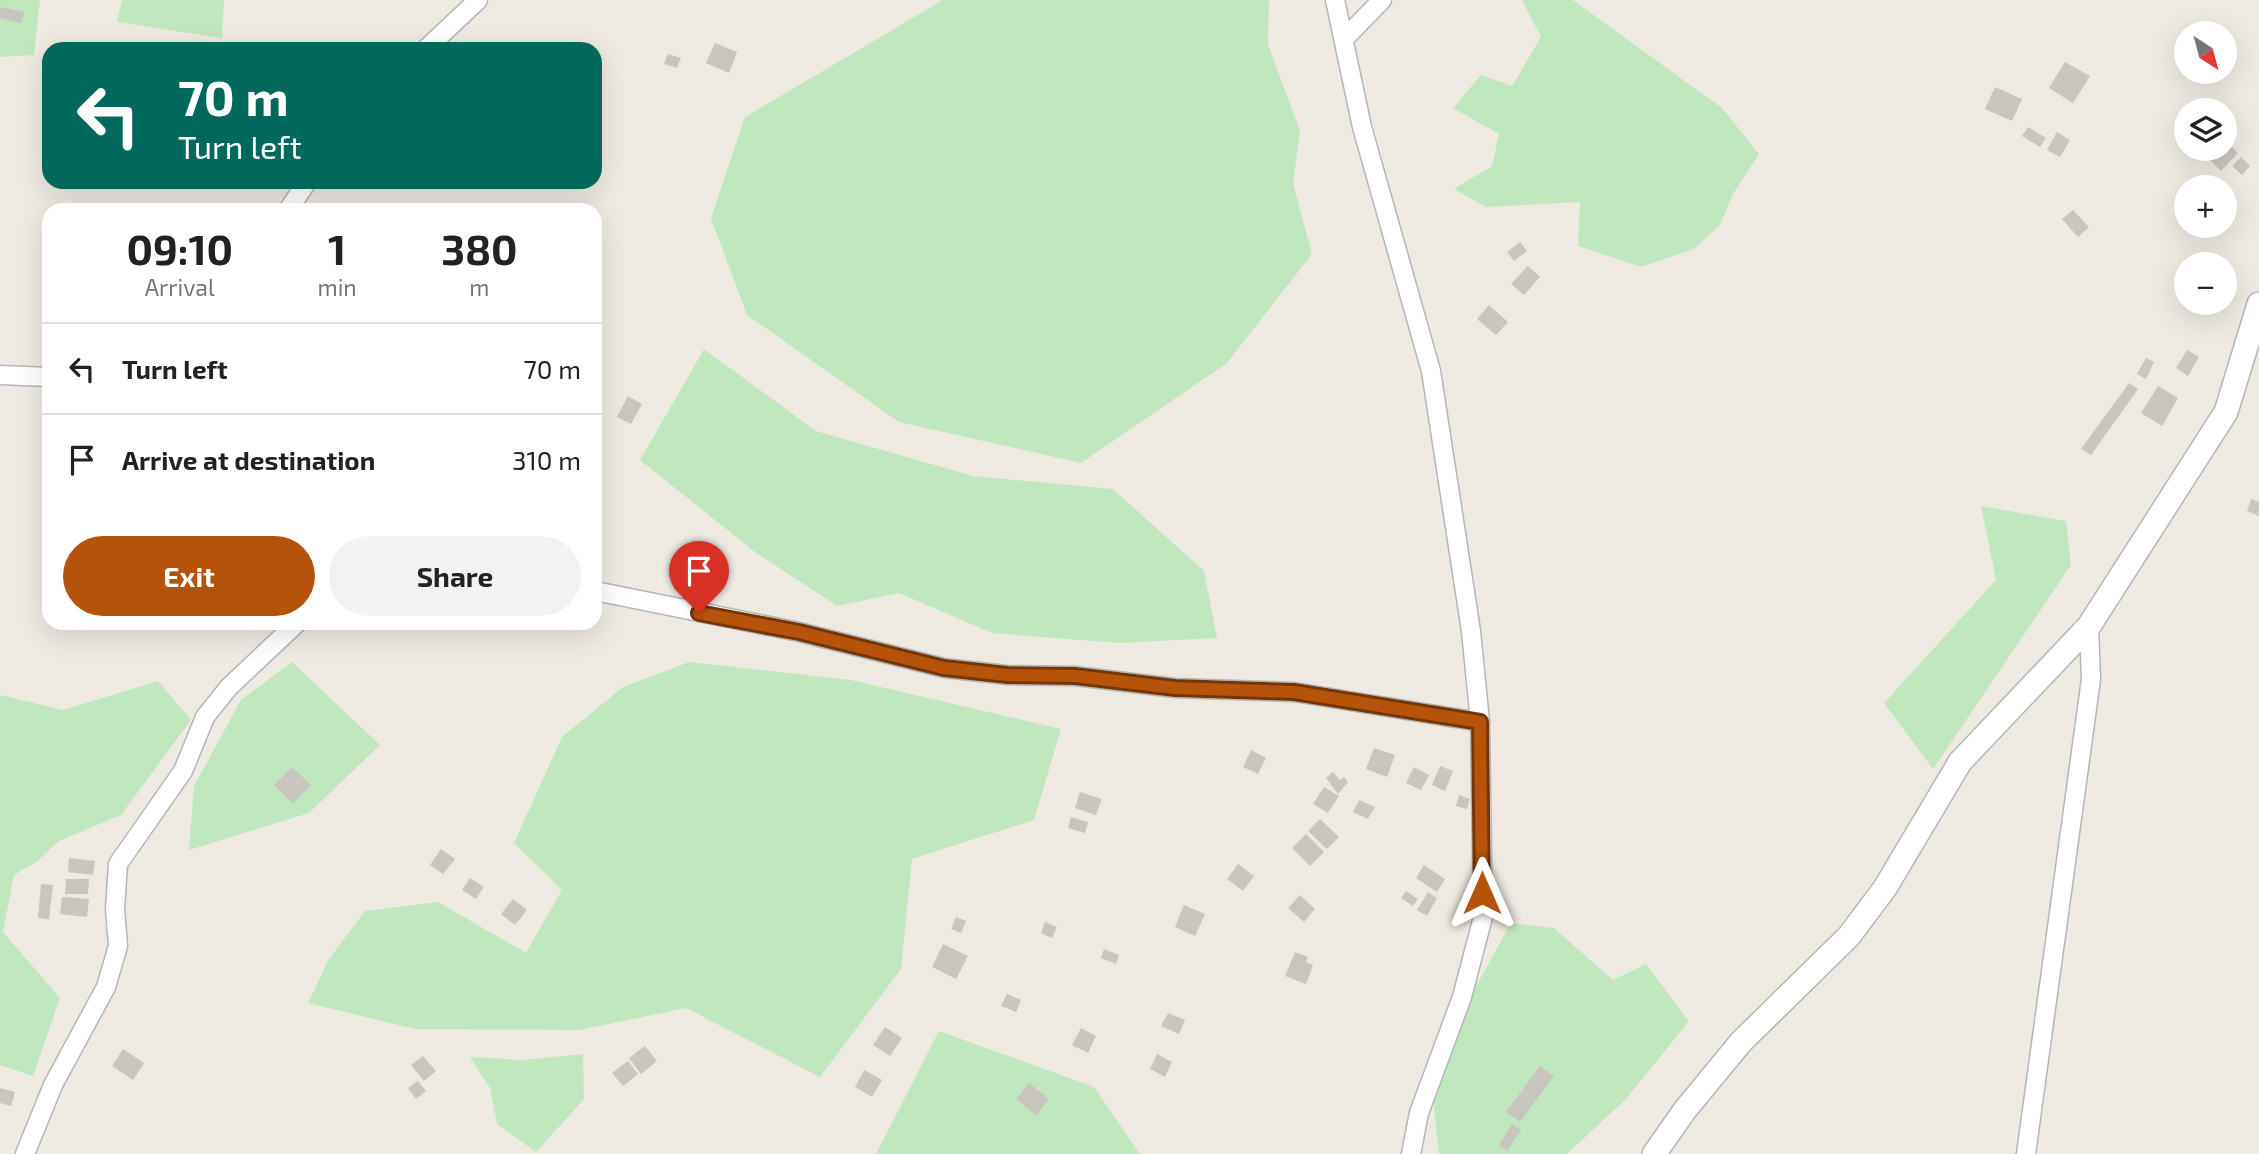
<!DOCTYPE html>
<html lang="en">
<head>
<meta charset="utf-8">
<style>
  body { margin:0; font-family:"Exo 2",sans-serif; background:#f2f2f2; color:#222; height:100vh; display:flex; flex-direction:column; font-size:26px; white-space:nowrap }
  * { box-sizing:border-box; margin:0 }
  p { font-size:23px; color:#767676 }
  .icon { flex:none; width:38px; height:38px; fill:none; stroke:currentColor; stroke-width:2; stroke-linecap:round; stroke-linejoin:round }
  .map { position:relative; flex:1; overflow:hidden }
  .side { position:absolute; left:42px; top:203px; width:560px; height:427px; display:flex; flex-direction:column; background:#fff; border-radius:21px; box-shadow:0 7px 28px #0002 }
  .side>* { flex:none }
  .guide { position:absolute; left:42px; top:42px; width:560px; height:147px; border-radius:21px; box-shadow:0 7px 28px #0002; background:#00695c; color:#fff; overflow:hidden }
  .needle { width:46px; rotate:144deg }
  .fabs { position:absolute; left:2174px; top:21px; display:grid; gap:14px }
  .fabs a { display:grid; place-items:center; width:63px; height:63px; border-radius:50%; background:#fff; box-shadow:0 7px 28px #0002; font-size:35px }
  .pin { position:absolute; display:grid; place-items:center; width:60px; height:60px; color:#fff; margin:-72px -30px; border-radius:50% 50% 50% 0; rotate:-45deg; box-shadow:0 0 7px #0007 }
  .pin .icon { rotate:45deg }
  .me { position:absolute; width:77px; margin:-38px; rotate:0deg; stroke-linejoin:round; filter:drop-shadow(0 0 5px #0008) }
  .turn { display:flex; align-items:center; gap:24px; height:147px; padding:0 21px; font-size:32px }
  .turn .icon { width:91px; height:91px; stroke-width:2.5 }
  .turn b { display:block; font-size:49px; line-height:60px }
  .eta { display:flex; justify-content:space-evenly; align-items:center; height:119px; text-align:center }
  .eta b { font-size:42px; font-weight:700; line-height:49px }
  .action { display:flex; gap:14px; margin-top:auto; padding:14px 21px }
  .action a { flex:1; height:80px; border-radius:42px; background:#b45309; color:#fff; font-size:28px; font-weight:700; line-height:80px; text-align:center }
  .action a+a { background:#f2f2f2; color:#222 }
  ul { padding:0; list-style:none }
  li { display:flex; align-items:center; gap:21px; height:91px; padding:0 21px; border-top:2px solid #e0e0e0 }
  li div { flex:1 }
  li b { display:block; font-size:26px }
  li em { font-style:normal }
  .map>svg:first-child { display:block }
  .green { fill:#c1e7be }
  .building { fill:#c9c5bf }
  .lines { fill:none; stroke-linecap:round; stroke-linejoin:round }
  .minor-casing { stroke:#b3b6ba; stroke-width:21 }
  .tertiary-casing { stroke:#b3b6ba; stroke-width:26 }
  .minor { stroke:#fff; stroke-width:18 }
  .tertiary { stroke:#fff; stroke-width:23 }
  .route-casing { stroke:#753606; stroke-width:18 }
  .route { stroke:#b45309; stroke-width:12 }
</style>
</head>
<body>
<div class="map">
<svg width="2259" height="1154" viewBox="0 0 2259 1154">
  <rect width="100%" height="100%" fill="#eeeae2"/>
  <g class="green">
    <polygon points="0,0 40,0 34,55 0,57"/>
    <polygon points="122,0 224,0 222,38 117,22"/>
    <polygon points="943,0 1269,0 1268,44 1300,131 1293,183 1312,254 1227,363 1081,463 899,422 747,315 711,218 745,117"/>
    <polygon points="1522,0 1573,0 1722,108 1759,154 1733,194 1720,225 1694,249 1641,267 1578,246 1580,202 1486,207 1454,189 1492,166 1499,134 1453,108 1481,75 1512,86 1541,37"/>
    <polygon points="704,349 816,431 973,476 1113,489 1204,571 1217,638 1119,643 992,633 899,593 837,606 755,552 640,460"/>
    <polygon points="1981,506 2066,521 2071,565 1933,769 1884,703 1996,580"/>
    <polygon points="292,662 380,745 309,813 189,850 194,786 241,700"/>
    <polygon points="689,662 851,680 1061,729 1034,820 912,859 901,969 820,1077 686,1008 580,1030 415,1029 308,1003 329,959 365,911 438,902 526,953 562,890 514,843 562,737 623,687"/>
    <polygon points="158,681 191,720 121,815 59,841 36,862 14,875 3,932 60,998 33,1076 0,1065 0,695 63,710"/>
    <polygon points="1511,923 1554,928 1613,980 1646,964 1689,1021 1627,1098 1567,1154 1439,1154 1433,1097 1464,1008"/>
    <polygon points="939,1031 1094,1087 1140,1154 876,1154"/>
    <polygon points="583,1054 584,1099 536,1152 497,1124 490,1088 470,1057 523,1060"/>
  </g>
  <g class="building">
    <polygon points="0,7 24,12 21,23 0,18"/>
    <polygon points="715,43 737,52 729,73 706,63"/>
    <polygon points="668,54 681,58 677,68 664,64"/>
    <polygon points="2065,62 2090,76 2073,103 2049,88"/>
    <polygon points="1995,87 2022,99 2012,121 1985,109"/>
    <polygon points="2028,127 2046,138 2040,147 2022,136"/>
    <polygon points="2057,132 2070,140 2060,157 2047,150"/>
    <polygon points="2227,142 2238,153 2221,171 2210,160 2224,149"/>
    <polygon points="2241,157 2250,166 2242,175 2232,166"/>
    <polygon points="2073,210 2089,227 2078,237 2062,219"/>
    <polygon points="1520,242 1527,251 1514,261 1507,252"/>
    <polygon points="1528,266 1540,277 1524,295 1511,284"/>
    <polygon points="1489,305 1508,322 1496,335 1477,319"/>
    <polygon points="2187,350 2199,357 2188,376 2176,368"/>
    <polygon points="2146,358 2154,362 2146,379 2137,374"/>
    <polygon points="2129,383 2138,389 2091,455 2081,449"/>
    <polygon points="2158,386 2178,398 2162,426 2141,413"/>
    <polygon points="628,396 642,404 631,424 617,417"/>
    <polygon points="2251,499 2259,502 2259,516 2247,511"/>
    <polygon points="1374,748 1395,755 1387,777 1366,769"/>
    <polygon points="1251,750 1266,758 1258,774 1243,767"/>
    <polygon points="1440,766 1453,771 1445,791 1432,785"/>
    <polygon points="292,767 311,785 293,803 274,785"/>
    <polygon points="1414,767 1429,775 1421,790 1406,783"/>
    <polygon points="1333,772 1340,780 1344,777 1348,782 1338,794 1326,778"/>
    <polygon points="1324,787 1339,796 1328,813 1313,804"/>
    <polygon points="1080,792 1102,799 1096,815 1075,808"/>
    <polygon points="1459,795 1470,799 1467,809 1456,806"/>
    <polygon points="1359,800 1375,807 1368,819 1353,812"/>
    <polygon points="1071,817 1088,822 1085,833 1068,828"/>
    <polygon points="1320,819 1339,837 1327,849 1308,831"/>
    <polygon points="1306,834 1324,852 1310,866 1292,848"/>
    <polygon points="441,849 455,859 443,874 430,865"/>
    <polygon points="69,858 95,861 93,875 68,872"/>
    <polygon points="1238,864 1254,876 1243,891 1227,879"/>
    <polygon points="1424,865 1445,879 1437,892 1416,878"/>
    <polygon points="470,878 484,887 476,899 462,890"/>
    <polygon points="66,879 89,879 88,894 65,894"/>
    <polygon points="41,884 53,885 49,919 38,918"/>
    <polygon points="1406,891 1418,899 1413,906 1401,898"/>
    <polygon points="1428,892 1437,898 1427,916 1417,910"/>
    <polygon points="1300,895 1315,909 1304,922 1288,908"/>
    <polygon points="62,897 89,899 87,917 60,914"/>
    <polygon points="513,899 527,910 515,925 501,914"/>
    <polygon points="1184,905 1205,914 1195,936 1175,927"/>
    <polygon points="956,917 966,921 961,933 951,929"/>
    <polygon points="1045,922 1057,927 1052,938 1041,933"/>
    <polygon points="943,944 968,956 956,979 932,967"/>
    <polygon points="1104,949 1119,955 1116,964 1101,958"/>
    <polygon points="1295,952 1308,957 1306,962 1313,965 1306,984 1285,976"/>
    <polygon points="1007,994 1021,1000 1016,1012 1001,1006"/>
    <polygon points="1168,1013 1185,1020 1179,1034 1161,1026"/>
    <polygon points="885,1027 902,1038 890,1056 873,1045"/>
    <polygon points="1081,1028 1096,1036 1088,1053 1072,1045"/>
    <polygon points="645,1046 657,1061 641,1074 629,1058"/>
    <polygon points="123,1049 144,1063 133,1080 112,1066"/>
    <polygon points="1157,1054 1172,1062 1165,1077 1150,1069"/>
    <polygon points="423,1056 436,1071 424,1081 411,1065"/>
    <polygon points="628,1061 638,1074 623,1086 612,1073"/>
    <polygon points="1540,1066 1554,1076 1520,1122 1506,1112"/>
    <polygon points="864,1070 882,1080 872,1097 855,1087"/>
    <polygon points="418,1081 426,1091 416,1099 408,1088"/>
    <polygon points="1029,1083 1049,1099 1036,1115 1016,1099"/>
    <polygon points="0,1088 15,1092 11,1106 0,1103"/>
    <polygon points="1512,1124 1521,1130 1507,1151 1499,1145"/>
  </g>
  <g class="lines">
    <defs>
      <g id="minor">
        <polyline points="1335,0 1362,127 1431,371 1471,631 1480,722 1483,917 1462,997 1419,1113 1411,1154"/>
        <polyline points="1344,39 1382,0"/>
        <polyline points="426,49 478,0"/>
        <polyline points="288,210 307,182"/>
        <polyline points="0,375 49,377"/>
        <polyline points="595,591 799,632 944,668 1007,675 1075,676 1175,688 1294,692 1480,722"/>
        <polyline points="25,1154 53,1085 106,987 118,946 115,909 118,864 183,771 205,717 229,687 297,623"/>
        <polyline points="2026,1154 2091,679 2089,626"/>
      </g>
      <polyline id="tertiary" points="1654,1154 1685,1110 1741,1042 1849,936 1885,888 1960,762 2089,626 2226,412 2259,304"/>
    </defs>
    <use href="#minor" class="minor-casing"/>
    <use href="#tertiary" class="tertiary-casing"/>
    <use href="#minor" class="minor"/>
    <use href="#tertiary" class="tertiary"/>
  </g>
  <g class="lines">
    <defs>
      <polyline id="route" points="699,613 799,632 944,668 1007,675 1075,676 1175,688 1294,692 1480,722 1482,893"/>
    </defs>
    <use href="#route" class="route-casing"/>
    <use href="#route" class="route"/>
  </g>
</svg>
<div class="fabs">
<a><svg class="needle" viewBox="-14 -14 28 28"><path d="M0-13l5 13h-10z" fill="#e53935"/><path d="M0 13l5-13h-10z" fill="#767676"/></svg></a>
<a><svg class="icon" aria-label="layers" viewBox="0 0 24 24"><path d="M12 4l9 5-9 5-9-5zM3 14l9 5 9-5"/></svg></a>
<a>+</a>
<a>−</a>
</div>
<div class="pin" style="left:699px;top:613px;background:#d93025"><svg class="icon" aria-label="arrive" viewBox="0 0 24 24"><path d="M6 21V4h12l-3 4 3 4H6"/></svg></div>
<svg class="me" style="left:1482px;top:893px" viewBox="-20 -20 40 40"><path d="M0-17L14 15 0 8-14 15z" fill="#b45309" stroke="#fff" stroke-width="4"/></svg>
<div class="guide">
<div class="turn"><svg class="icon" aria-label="left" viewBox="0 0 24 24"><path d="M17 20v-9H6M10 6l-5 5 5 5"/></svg><div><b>70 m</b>Turn left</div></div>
</div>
<section class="side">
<div class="eta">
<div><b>09:10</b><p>Arrival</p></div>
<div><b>1</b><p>min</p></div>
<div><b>380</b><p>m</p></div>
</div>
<ul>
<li><svg class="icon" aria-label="left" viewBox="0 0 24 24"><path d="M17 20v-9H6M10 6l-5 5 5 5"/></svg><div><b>Turn left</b></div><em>70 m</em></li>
<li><svg class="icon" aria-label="arrive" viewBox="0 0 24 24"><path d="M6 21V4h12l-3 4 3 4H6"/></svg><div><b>Arrive at destination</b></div><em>310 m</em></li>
</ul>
<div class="action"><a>Exit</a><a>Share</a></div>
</section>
</div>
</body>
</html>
